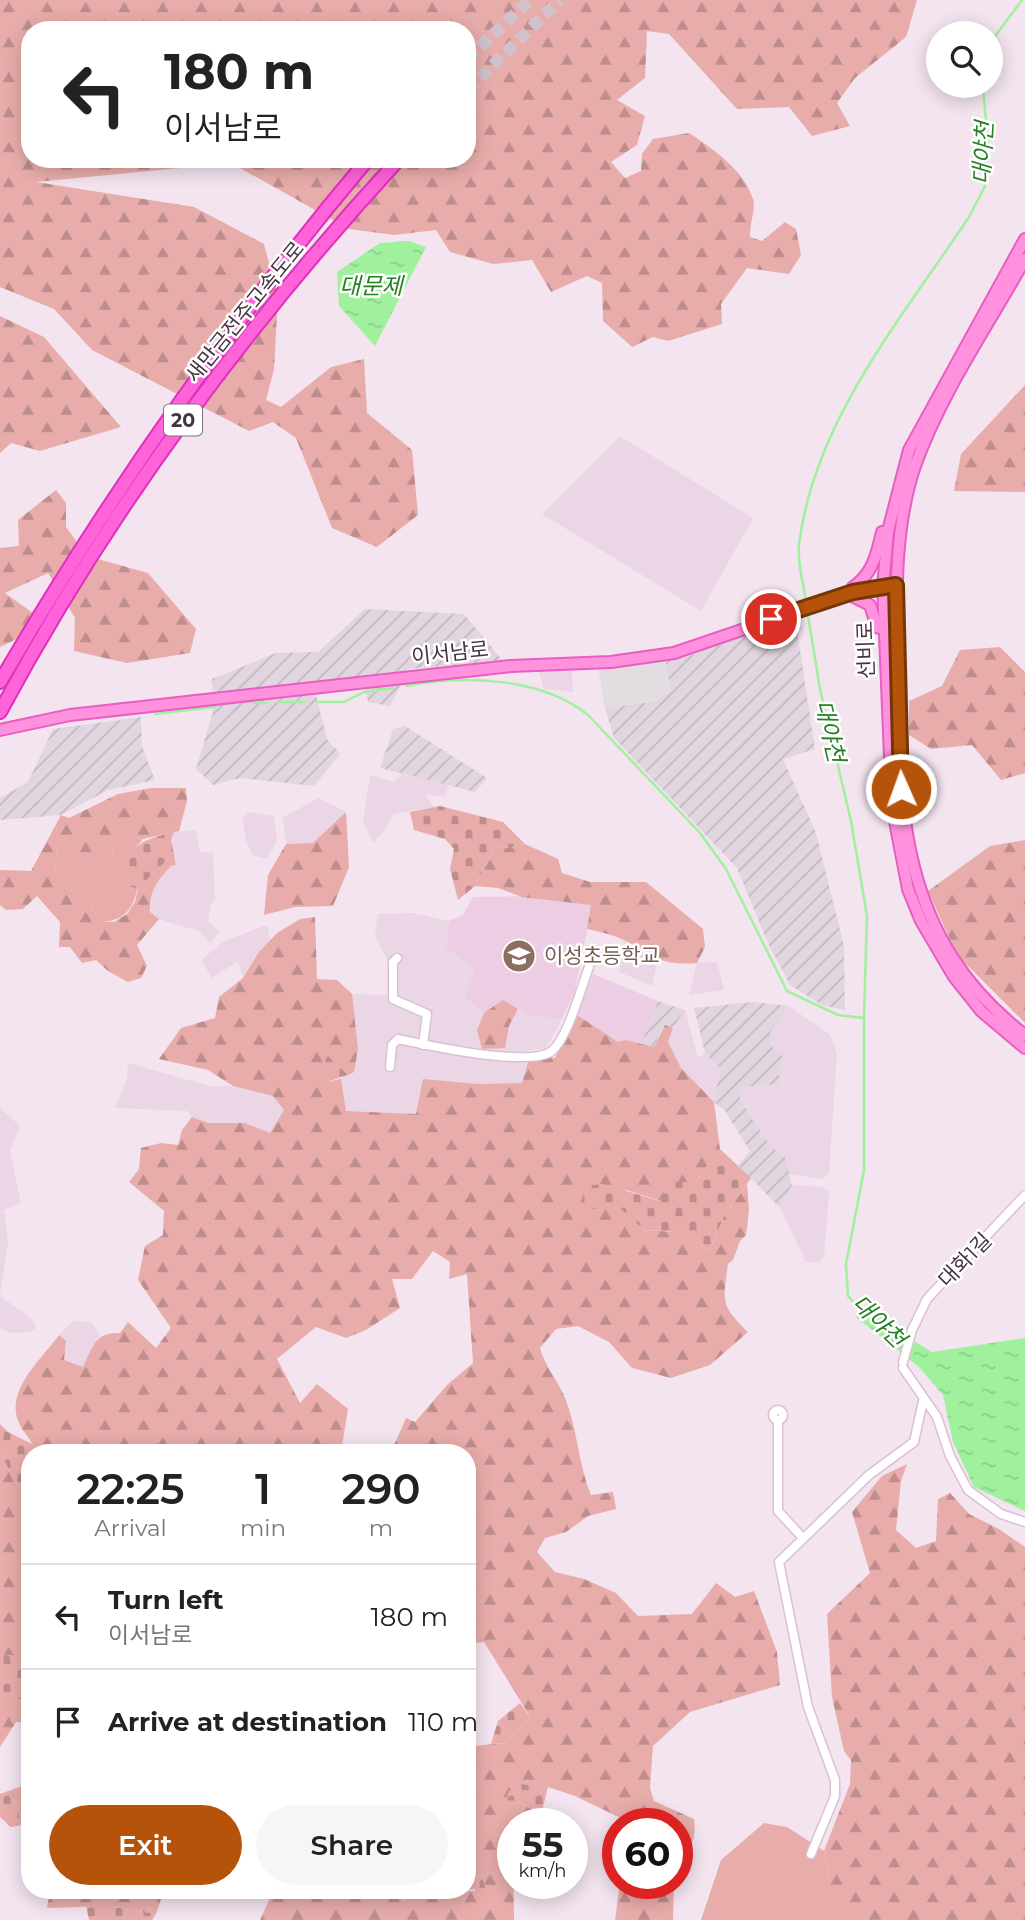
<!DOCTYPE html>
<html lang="en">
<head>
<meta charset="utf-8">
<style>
  body { margin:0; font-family:Montserrat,"Noto Sans KR",sans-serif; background:#f6f6f6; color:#222; height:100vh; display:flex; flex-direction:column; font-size:26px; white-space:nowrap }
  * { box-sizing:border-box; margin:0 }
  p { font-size:23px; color:#767676 }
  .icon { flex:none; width:38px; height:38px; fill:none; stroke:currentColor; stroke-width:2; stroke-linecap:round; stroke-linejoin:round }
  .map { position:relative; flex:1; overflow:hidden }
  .side { position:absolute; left:21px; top:1444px; width:455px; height:455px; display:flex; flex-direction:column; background:#fff; border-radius:28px; box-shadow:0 4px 18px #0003 }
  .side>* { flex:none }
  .hud { position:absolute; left:21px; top:21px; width:455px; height:147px; border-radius:28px; box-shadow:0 4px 18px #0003; background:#fff; color:#222; overflow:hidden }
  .fabs { position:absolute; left:926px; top:21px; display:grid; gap:14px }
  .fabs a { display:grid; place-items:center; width:77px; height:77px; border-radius:50%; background:#fff; box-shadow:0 4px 18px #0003; font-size:35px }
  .speed { position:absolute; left:497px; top:1808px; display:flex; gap:14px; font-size:35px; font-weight:700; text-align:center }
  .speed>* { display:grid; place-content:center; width:91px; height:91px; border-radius:50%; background:#fff; box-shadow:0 4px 18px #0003; line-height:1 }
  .speed small { font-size:18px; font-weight:400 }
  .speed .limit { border:10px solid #d22; background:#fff; color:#111 }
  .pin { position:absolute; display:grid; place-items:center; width:60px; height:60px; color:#fff; margin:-30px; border:4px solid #fff; border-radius:50%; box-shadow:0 2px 7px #0007 }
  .me { position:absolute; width:77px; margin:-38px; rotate:358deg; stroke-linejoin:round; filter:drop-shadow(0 0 5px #0008) }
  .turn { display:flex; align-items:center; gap:24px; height:147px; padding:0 28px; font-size:32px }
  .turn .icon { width:91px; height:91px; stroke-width:2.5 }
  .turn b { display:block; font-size:49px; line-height:60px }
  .eta { display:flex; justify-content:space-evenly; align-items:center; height:119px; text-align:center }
  .eta b { font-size:42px; font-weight:600; line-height:49px }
  .button { display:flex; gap:14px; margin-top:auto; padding:14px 28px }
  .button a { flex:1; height:80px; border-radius:42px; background:#b45309; color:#fff; font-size:28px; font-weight:600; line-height:80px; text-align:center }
  .button a+a { background:#f6f6f6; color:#222 }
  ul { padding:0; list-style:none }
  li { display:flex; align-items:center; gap:21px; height:105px; padding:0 28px; border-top:2px solid #e0e0e0 }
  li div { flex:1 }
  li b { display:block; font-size:26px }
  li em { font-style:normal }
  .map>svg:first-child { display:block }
  .residential { fill:#ebd6e5 }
  .industrial { fill:url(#industrial-furrows) }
  .education { fill:#eccde3 }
  .green { fill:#e8adab }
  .forest { fill:url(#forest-firs); fill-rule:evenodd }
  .cemetery { fill:url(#cemetery-stones) }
  .parking { fill:#e3dde2 }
  .water { fill:url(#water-ripples) }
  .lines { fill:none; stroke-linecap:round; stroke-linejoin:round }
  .stream { stroke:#a0f19e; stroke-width:2.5 }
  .highway-tunnel { stroke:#d0c1cc; stroke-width:12; stroke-dasharray:12 6; stroke-linecap:butt }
  .minor-casing { stroke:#d9c1d3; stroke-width:11 }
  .major-casing { stroke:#e65fc1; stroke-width:14 }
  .highway-casing { stroke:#e030bd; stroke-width:16 }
  .minor { stroke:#fff; stroke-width:8 }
  .major { stroke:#ff91df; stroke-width:10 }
  .highway { stroke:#ff63da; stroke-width:12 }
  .route-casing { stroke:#753606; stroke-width:18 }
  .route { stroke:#b45309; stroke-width:12 }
  .labels { text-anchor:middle; stroke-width:5; stroke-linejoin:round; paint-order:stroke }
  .shield { fill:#fff; stroke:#7d717b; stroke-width:2 }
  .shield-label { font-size:19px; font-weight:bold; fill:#453442 }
  .street-label { font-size:21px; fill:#453442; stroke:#fff }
  .education-label { font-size:21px; fill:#785e54; stroke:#fff; text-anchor:start }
  .water-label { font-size:23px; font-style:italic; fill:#248223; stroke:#fff }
</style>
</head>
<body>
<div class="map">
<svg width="1025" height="1920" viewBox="0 0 1025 1920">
  <defs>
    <pattern id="industrial-furrows" width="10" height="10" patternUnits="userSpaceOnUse" patternTransform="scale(1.75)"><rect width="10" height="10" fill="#e1d6e0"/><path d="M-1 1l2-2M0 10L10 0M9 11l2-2" fill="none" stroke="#c2b8c1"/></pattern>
    <pattern id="forest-firs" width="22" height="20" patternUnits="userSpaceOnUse" patternTransform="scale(1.75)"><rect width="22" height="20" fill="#e8adab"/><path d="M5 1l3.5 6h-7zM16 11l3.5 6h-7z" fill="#be8e8d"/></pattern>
    <pattern id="cemetery-stones" width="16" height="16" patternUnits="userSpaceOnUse" patternTransform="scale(1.75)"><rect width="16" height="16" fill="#e8adab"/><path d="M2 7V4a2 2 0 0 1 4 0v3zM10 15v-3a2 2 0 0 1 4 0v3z" fill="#be8e8d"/></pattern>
    <pattern id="water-ripples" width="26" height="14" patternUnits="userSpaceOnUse" patternTransform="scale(1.75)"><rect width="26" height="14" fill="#a0f19e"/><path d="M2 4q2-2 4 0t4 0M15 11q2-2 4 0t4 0" fill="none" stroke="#8bcf89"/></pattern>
  </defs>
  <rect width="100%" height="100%" fill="#f3e4ef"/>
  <g class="residential">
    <polygon points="620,436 753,518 701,611 542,514"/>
    <polygon points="539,671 572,671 573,692 544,689"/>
    <polygon points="402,774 448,785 446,797 424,794 434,807 393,814 385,829 373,843 363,822 370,775 394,782"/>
    <polygon points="318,798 346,812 313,843 286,844 283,818"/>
    <polygon points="248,812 274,816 277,840 267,859 252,855 247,844 242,819"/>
    <polygon points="196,830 200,852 213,853 215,901 211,904 208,922 219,931 211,943 198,931 159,919 150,912 153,885 171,866 176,865 171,840 174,832"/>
    <polygon points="413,913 449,921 446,949 475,969 464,997 484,1013 477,1030 505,1048 509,1026 518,1009 531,1016 562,1019 546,1049 529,1050 522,1083 478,1084 416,1114 346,1111 341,1079 354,1071 352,994 388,995 388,961 375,936 378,914"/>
    <polygon points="267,925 270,940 243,978 238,961 212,978 201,960 224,941"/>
    <polygon points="624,941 658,959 652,986 619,972"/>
    <polygon points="717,962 724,990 689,995 697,963"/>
    <polygon points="789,1006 830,1035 837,1053 829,1173 823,1179 787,1174 785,1157 771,1147 740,1100 740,1086 771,1046 770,1033"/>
    <polygon points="685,1010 698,1058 705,1053 720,1068 714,1102 681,1068 668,1042 673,1028"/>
    <polygon points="128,1063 210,1086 233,1086 273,1096 284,1110 270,1133 245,1123 208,1123 192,1117 187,1111 115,1108 127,1078"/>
    <polygon points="0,1108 20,1126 10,1151 21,1203 4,1210 8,1242 0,1296 32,1319 36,1328 29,1332 12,1333 0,1328"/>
    <polygon points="792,1185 823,1187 829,1192 824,1256 819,1262 806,1262 780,1208"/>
    <polygon points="73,1321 91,1322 100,1335 83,1367 64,1360 66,1342 59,1335"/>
  </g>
  <g class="industrial">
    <polygon points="365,609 464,614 503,661 409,669 390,706 368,702 365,687 316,695 327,739 340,754 314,786 240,778 213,785 196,769 213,712 212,679 276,653 318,652"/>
    <polygon points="795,617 815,749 783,759 816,833 844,946 845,1010 822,1005 790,985 767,941 737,868 614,738 605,708 657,701 671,690 665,661 689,656"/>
    <polygon points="141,717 142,746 155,780 108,790 61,815 0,820 0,798 28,782 53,729"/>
    <polygon points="405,726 487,778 475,792 380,768 393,729"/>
    <polygon points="658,1001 685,1010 673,1028 664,1025 654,1047 641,1044"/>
    <polygon points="752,1002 789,1006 770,1033 771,1046 782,1056 778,1084 740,1087 740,1100 771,1147 785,1157 792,1185 780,1208 738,1165 750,1151 725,1111 714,1102 720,1068 705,1053 694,1008"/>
  </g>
  <g class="education">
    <polygon points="535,896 592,905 575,991 562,1019 531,1016 503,1001 484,1013 464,997 475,969 446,949 449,921 463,915 473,897"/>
    <polygon points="593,974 658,1001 641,1044 618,1042 577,1015"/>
  </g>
  <g class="green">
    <path d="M 129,834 L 143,839 L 129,855 L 126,885 L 137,889 C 133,911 121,923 99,921 L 86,898 L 68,889 L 55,869 L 58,843 L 112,855 L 115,842 Z"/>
    <polygon points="764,1823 787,1827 824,1851 834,1902 856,1920 701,1920 721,1860"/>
  </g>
  <g class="forest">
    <path d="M 0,0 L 917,0 L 906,37 L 855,78 L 837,103 L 850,126 L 812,136 L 789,107 L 737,109 L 669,34 L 647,31 L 645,78 L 617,100 L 645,116 L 637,145 L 611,162 L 625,178 L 641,171 L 642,154 L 653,139 L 689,133 C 713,149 744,170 753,199 C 756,209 749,226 750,237 L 762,241 L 785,222 L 796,229 L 801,255 L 789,274 L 747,268 L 721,304 L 722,324 L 668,341 L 653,337 L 632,347 L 603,321 L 602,283 L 587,276 L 551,292 L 532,260 L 493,264 L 450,252 L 436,230 L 394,235 L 349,229 L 231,163 L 36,182 L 194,207 L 264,244 L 278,297 L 274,369 L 266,400 L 281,407 L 331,367 L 364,359 L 367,413 L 412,450 L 418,515 L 377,547 L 332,528 L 296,438 L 273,422 L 249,431 L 92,350 L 54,309 L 0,287 ZM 30,30 L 467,30 L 467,159 L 30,159 Z"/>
    <polygon points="0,316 44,337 121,427 40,451 11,443 0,453"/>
    <polygon points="1025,385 1025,492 954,491 961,454"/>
    <polygon points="56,490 66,503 66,527 87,556 148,573 196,629 190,653 127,663 74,651 75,618 48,573 5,593 37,616 21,637 0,647 0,548 19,546 18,520"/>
    <polygon points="1000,647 1025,672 1025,773 1001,780 972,745 931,749 909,735 909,701 942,686 960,650"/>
    <path d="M 151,788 L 186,788 L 187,801 L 179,831 L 143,839 L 129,835 L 115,842 L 112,855 L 107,860 L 94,851 L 70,858 L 58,844 L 55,869 L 68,889 L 86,898 L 99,921 L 114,922 L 127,914 L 135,902 L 138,887 L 168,859 L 171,866 C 156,882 150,890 150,912 L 159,919 L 137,945 L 147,966 L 141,978 L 128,982 L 108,971 L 96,960 L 82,963 L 70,947 L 59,947 L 60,922 L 37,896 L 23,909 L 6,910 L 0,905 L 0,870 L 31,871 L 61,815 L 69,818 L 118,794 Z"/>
    <polygon points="346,812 349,867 333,906 295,907 264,915 268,875 286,844 313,843"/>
    <polygon points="1025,840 1025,1023 957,955 928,891 990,846"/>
    <path d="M 525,844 L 558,859 L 562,873 L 590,882 L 646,882 L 703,929 L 705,947 L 697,963 C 652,967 650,949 614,936 C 606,933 596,931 587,929 L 591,905 L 522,897 L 498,888 L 475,886 L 495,845 L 505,848 Z"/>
    <path d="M 315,917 L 317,979 L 337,980 L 352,994 L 358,1049 L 354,1072 L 348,1075 L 328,1057 L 327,1082 L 341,1079 L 346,1111 L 416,1114 L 423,1079 L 478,1084 L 522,1083 L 529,1058 L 555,1058 L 577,1015 L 618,1042 L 626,1040 L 654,1047 L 665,1025 L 673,1028 L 668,1042 L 681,1068 L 714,1102 L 720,1149 L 695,1183 L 661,1201 L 626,1190 L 594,1209 L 617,1204 L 644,1230 L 677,1232 L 710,1250 L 724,1216 L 747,1184 L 749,1210 L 746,1235 L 740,1241 L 733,1260 L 728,1264 C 723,1302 720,1305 748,1332 L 710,1365 L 671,1378 L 632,1368 L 609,1342 L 578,1326 L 556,1329 L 540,1348 C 547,1371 558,1380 565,1398 C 578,1430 578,1464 591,1495 L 613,1492 L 616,1509 L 588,1516 L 566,1532 L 545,1538 L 537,1552 L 555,1572 L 584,1579 L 616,1593 L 638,1616 L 692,1614 L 716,1583 L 735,1597 L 754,1591 L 777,1652 L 780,1685 L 690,1712 L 653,1746 L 650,1788 L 654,1801 L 694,1819 C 697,1838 690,1854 677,1867 L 677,1824 L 631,1823 L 575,1796 L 548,1787 L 522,1784 L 518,1801 L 541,1815 L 544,1823 L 513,1824 L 514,1920 L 260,1920 L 270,1898 L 280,1890 L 376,1890 L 405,1900 L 414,1893 L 427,1890 L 441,1900 L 455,1891 L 475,1891 L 467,1838 L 467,1732 L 473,1746 L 505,1743 L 531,1718 L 484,1642 L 467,1644 L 467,1452 L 391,1452 L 406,1418 L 415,1422 L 447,1385 L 473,1363 L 467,1274 L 449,1279 L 450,1262 L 433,1251 L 412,1279 L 392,1279 L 400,1308 L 366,1330 L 346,1338 L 316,1327 L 277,1359 L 300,1403 L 317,1384 L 348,1409 L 341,1452 L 34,1452 C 34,1440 23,1434 19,1423 C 4,1391 42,1359 59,1335 L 66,1341 L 64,1360 L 83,1367 C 93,1346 95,1332 120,1333 L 128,1322 L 156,1348 L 171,1328 L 138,1280 L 145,1246 L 163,1235 L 164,1211 L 129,1182 L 139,1169 L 141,1148 L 161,1143 L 178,1145 L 182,1130 L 192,1117 L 208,1123 L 245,1123 L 270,1133 L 284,1110 L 273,1096 L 233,1086 L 208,1070 L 159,1059 L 181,1028 L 215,1018 L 219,997 L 243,978 L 259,952 L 277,933 L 300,919 Z"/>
    <polygon points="503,1000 518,1009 509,1026 505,1048 482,1049 477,1030 484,1013"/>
    <polygon points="3,1457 14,1482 30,1488 30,1723 16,1722 0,1747 0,1459"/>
    <polygon points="907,1464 901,1481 896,1530 916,1548 936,1541 938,1499 950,1493 969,1514 999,1529 1025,1547 1025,1920 856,1920 834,1903 824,1851 850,1784 851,1760 844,1751 832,1697 827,1614 870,1573 852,1512 882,1476"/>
    <polygon points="30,1783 30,1824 22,1825 11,1790"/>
    <polygon points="620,1883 674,1883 673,1920 615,1920"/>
    <polygon points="50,1890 164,1890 156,1914 108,1906 47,1908"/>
  </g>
  <g class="cemetery">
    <polygon points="440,806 503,822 525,844 505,848 495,845 475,886 458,900 450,869 454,849 445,839 414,830 410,812"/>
    <path d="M 174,832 L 171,840 L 176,865 L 171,866 L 167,860 L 137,889 L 126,885 C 119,847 144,839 174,832 Z"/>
    <polygon points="328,1056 348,1075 327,1082 318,1069"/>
    <polygon points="720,1149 751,1178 724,1216 710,1250 677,1232 644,1230 617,1205 594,1209 582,1202 585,1186 603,1184 660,1201 669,1181 695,1183"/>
    <polygon points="0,1424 8,1432 34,1445 34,1452 30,1452 30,1488 14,1482 3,1457 0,1459"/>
    <polygon points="30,1652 30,1698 1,1701 0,1659 6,1655 27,1655"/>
    <polygon points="520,1703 531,1718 505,1743 491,1744 498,1721"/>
    <polygon points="522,1784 548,1787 541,1815 518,1801 505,1800 510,1790"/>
    <polygon points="11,1790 22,1825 11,1827 0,1817 0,1794"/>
    <polygon points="467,1838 479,1861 485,1888 455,1891 441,1900 431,1890 467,1890"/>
    <polygon points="86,1906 108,1906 156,1914 152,1920 89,1920"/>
  </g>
  <polygon class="parking" points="665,661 671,690 657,701 605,708 598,668"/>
  <g class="water">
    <polygon points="409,241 426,247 375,346 339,306 337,272 380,243"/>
    <polygon points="870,1307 898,1331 932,1352 1025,1338 1025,1511 974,1487 953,1442 943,1395 918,1366 856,1317"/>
  </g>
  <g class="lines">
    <g class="stream">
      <polyline points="990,52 996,35 1022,0"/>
      <path d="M 806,603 C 804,585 797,563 799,545 C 814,421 902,318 969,217 L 985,186 L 988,145 L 983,86"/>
      <polyline points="807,610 820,689 851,821 867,916 864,1016 864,1170 846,1264 848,1296 864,1313"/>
      <path d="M 406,686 C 464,675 541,677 588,715 L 700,833 L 726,869 L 787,991 L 838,1015 L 864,1018"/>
      <polyline points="278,702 304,702"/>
      <polyline points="317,702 344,702 364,692 393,688"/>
      <polyline points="254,703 266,703"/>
      <polyline points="155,714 215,707"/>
    </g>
    <g class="highway-tunnel">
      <polyline points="467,59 530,0"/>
      <polyline points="467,90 560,0"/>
    </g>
    <defs>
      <g id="minor">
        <polyline points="397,958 393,962 393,999 427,1014 423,1045"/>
        <path d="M 390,1067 L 392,1045 L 398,1039 C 426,1045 530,1068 552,1051 C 568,1037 581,988 589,967"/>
        <polyline points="903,1362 912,1330 927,1299 1025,1195"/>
        <polyline points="903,1368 937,1417 950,1456 968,1490 1001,1514 1025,1522"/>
        <circle cx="778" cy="1415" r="5"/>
        <polyline points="778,1420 778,1511 802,1537"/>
        <polyline points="811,1854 835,1796 835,1780 808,1707 779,1562 869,1475 914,1442 923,1401"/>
      </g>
      <g id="major">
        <polyline points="1025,239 909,450 888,531 883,586 892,806 908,889 921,921 954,977 981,1011 1025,1048"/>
        <path d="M 1025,259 C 988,326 941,393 915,466 C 894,528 896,596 897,660 C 898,806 898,938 1025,1035"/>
        <path d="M 883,629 L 877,627 L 870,605 L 854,597 L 853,587 C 873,574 877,553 882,532 L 886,531"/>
        <polyline points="0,730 70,715 511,666 611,662 674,653 853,592 896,585"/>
      </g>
      <g id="highway">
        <path d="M 0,682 C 108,497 230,323 368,159"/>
        <path d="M 0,712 C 108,510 245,327 399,159"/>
      </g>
    </defs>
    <use href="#minor" class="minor-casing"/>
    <use href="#major" class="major-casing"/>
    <use href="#highway" class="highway-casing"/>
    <use href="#minor" class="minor"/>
    <use href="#major" class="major"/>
    <use href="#highway" class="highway"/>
  </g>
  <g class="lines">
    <defs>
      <polyline id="route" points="771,619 853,592 896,585 901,789"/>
    </defs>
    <use href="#route" class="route-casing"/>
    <use href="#route" class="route"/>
  </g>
  <defs>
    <symbol id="school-disc" viewBox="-11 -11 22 22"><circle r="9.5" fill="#8d6e63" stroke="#fff"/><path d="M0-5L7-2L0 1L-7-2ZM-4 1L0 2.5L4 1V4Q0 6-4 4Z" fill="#fff"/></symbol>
  </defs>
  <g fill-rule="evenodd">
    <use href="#school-disc" x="500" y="937" width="38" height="38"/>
  </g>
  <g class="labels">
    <rect class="shield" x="164" y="404.5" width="38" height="31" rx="5"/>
    <g class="shield-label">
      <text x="183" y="427">20</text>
    </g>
    <g class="street-label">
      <text transform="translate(245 312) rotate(-51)" y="7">새만금전주고속도로</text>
      <text transform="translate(866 650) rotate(-92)" y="7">선비로</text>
      <text transform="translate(450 653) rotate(-6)" y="7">이서남로</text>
      <text transform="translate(965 1260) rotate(-46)" y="7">대화1길</text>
    </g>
    <g class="education-label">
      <text x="544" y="963">이성초등학교</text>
    </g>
    <g class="water-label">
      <text transform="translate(983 153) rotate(-87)" y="8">대야천</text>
      <text x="371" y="294">대문제</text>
      <text transform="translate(830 731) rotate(77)" y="8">대야천</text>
      <text transform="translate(879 1321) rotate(44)" y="8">대야천</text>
    </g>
  </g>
</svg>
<div class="fabs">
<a><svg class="icon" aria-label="search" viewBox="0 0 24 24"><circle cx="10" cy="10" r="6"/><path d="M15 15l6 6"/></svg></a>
</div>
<div class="speed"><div>55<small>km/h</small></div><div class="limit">60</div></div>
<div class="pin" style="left:771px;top:619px;background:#d93025"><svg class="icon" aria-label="arrive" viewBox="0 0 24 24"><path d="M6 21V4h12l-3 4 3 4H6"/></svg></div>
<svg class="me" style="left:901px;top:789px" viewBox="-20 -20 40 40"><circle r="17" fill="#b45309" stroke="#fff" stroke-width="3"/><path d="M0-11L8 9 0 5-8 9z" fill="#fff"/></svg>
<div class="hud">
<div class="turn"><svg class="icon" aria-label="left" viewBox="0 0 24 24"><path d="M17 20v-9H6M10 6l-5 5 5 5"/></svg><div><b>180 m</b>이서남로</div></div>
</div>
<section class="side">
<div class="eta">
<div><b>22:25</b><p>Arrival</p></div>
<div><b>1</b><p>min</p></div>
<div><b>290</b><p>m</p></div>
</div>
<ul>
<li><svg class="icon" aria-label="left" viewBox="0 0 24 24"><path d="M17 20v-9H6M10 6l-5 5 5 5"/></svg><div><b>Turn left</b><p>이서남로</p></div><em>180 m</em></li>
<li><svg class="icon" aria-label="arrive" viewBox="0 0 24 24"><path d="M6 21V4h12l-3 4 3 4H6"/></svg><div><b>Arrive at destination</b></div><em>110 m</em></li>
</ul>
<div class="button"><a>Exit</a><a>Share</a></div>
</section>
</div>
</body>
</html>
